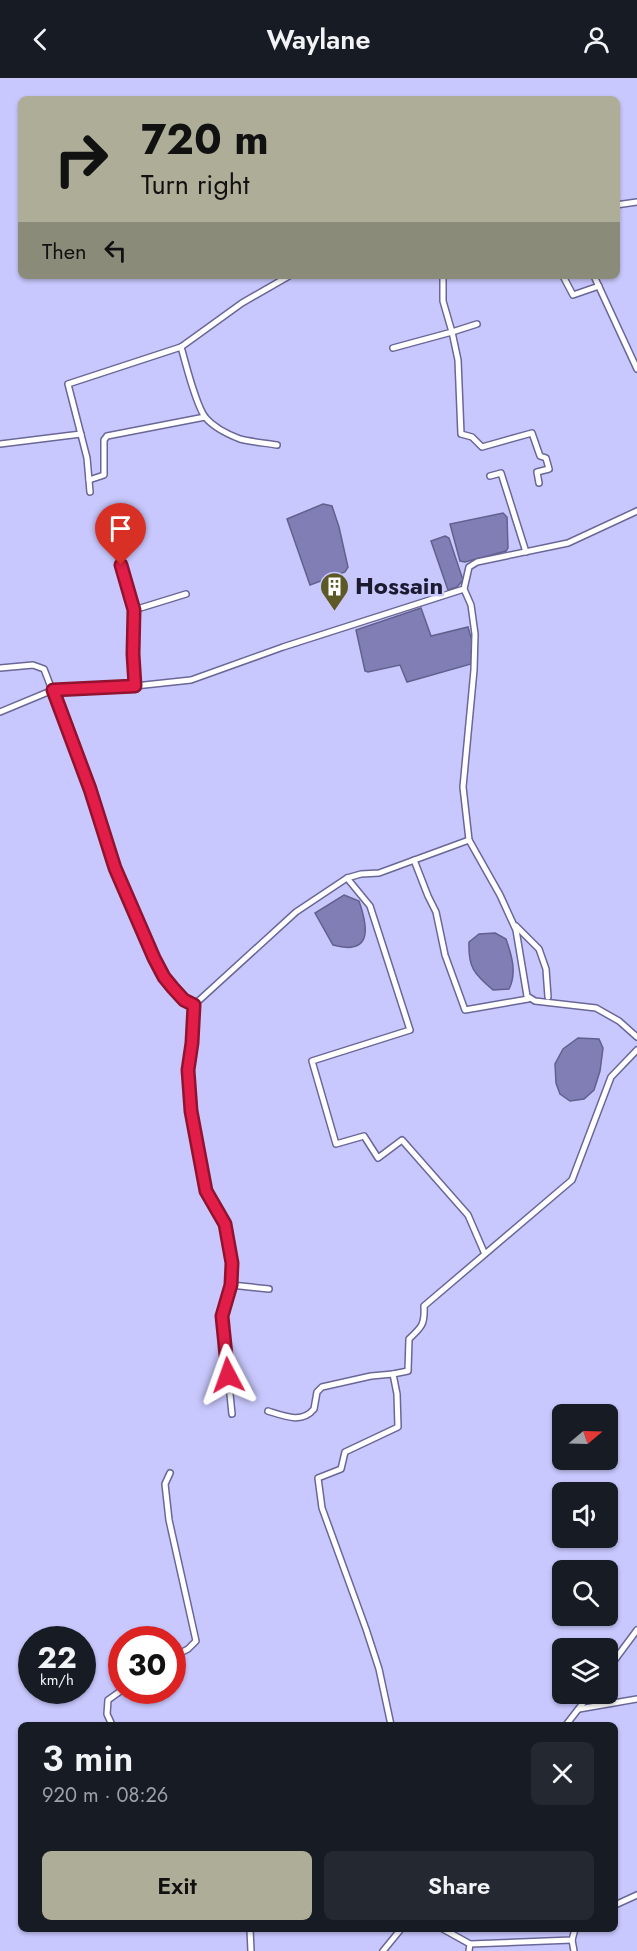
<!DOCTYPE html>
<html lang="en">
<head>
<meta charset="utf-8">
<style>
  body { margin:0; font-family:Jost,sans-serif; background:#242831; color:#f1f3f6; height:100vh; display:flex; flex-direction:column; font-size:22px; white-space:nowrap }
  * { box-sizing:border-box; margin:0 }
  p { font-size:20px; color:#9ea1a6 }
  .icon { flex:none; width:33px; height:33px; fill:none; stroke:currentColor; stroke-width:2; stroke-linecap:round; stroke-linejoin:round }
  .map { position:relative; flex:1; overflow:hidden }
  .sheet { position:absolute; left:18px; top:1644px; width:600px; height:210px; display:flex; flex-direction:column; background:#171b24; border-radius:9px; box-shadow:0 2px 4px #0004 }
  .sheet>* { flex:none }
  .banner { position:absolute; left:18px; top:18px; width:602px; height:183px; border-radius:9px; box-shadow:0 2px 4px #0004; background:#aeae98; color:#111; overflow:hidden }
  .needle { width:39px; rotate:71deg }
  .tools { position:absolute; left:552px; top:1326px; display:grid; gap:12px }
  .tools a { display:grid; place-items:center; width:66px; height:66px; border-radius:9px; background:#171b24; box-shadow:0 2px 4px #0004; font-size:30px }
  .speed { position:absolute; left:18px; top:1548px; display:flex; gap:12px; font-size:30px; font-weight:700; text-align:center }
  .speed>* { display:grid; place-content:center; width:78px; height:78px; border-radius:50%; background:#171b24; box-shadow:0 2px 4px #0004; line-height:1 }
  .speed small { font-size:15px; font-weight:400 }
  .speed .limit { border:9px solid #d22; background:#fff; color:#111 }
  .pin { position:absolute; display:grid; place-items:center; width:51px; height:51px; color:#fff; margin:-62px -26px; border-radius:50% 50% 50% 0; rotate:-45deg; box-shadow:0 0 6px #0007 }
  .pin .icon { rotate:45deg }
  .me { position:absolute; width:66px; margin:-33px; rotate:356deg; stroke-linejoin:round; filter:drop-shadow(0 0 4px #0008) }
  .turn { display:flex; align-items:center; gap:21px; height:126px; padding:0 24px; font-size:27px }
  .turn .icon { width:78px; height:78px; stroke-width:2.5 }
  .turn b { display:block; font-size:42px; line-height:51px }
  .then { display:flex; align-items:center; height:57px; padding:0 24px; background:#0003; gap:12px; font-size:22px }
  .round { display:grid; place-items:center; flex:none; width:63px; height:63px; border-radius:9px; background:#242831 }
  .head { display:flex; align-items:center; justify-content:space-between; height:102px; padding:0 24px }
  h1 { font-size:36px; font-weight:600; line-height:45px }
  .action { display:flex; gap:12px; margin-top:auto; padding:12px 24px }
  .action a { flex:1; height:69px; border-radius:9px; background:#aeae98; color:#111; font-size:24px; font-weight:600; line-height:69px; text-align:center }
  .action a+a { background:#242831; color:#f1f3f6 }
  header { display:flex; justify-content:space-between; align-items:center; height:78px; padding:0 24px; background:#171b24; font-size:27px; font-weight:600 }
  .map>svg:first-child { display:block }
  .water { fill:#817eb6; stroke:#62608d; stroke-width:1.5 }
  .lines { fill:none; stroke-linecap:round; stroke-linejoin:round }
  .street-casing { stroke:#6a6798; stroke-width:8 }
  .street { stroke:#fff; stroke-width:5 }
  .route-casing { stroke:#92132f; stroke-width:15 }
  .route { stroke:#e11d48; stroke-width:10 }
  .labels { text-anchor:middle; stroke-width:5; stroke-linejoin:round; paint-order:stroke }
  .poi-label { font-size:24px; font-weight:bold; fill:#1b1a2e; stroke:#c9c8fe; text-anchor:start }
</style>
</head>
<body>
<header><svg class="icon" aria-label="back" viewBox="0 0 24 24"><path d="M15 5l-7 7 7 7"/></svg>Waylane<svg class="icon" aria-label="person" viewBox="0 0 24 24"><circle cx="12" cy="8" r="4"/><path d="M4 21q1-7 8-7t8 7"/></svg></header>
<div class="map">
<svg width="637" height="1873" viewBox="0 0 637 1873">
  <rect width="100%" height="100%" fill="#c9c8fe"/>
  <g class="water">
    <polygon points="323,426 332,428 339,449 348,489 345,494 310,507 287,441"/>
    <polygon points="503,435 507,439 508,470 506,473 465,484 460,483 450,446"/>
    <polygon points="445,458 449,460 463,502 457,509 448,512 431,463"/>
    <polygon points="421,530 431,558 468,549 472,563 471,586 407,604 400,587 368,594 365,593 356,552"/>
    <path d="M 344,817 L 359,823 C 368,849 373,878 333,867 L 315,835 Z"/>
    <path d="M 495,855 L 506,861 C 512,878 517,895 509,911 L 493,912 C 474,896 468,889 469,864 L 479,856 Z"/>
    <polygon points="578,960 599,961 603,970 600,993 594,1012 584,1021 570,1023 560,1016 556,1005 555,986 563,971"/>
  </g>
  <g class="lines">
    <defs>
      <g id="street">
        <polyline points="616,127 637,124"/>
        <polyline points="563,198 573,217 599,208"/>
        <polyline points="594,198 637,291"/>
        <polyline points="477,246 452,254 458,282 461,356 472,359 482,369 532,355 540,378 546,380 549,391 537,394 539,405"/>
        <path d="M 181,269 C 186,286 195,325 205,339 C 214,350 227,356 240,361 C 252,364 265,365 277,367"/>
        <polyline points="393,270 452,254 443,223 443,198"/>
        <polyline points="0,366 81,356"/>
        <polyline points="490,398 501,395 526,474"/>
        <polyline points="89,402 104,397 104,362 107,358 205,339"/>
        <polyline points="90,414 87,380 68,306 181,269 242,225 289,198"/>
        <polyline points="119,480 134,532 133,576 135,608"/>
        <polyline points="464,511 471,527 475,556 474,592 463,709 469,762 500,817 516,852 527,918 535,923 596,930 619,943 637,959"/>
        <polyline points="134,532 186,516"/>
        <polyline points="0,590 33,587 44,591 90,711 115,790 154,880 164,899 173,910 184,922 194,927 296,834 347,800 361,796 379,795 469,762"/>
        <polyline points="0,634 53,612 135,608 191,602 283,569 464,511 469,489 477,484 568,465 637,433"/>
        <polyline points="414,782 428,818 436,834 445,877 465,932 528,921"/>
        <polyline points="347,800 370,828 410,952 312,983 336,1066 364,1058 378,1080 402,1062 468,1137 484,1174"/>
        <polyline points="516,848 539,871 546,891 548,919"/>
        <polyline points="194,927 194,946 188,992 191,1033 206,1113 224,1146 233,1185 231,1207 222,1238 232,1336"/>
        <polyline points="231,1207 269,1211"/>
        <path d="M 268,1333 C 284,1338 302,1346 314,1331 L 317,1314 L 322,1309 L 371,1298 L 393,1296"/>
        <polyline points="170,1395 165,1406 169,1442 196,1563 188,1571 172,1579"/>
        <polyline points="608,1591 637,1552"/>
        <polyline points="579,1631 637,1621"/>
        <polyline points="112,1647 107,1636 108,1622 122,1612"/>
        <path d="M 391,1647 L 379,1591 L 366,1551 L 322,1430 L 318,1400 L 341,1391 L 345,1374 L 398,1349 L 397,1316 L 393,1296 L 408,1293 L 409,1261 C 422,1249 425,1246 424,1228 L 572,1102 L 611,999 L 637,972"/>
        <polyline points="566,1647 590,1616"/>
        <polyline points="615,1827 637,1817"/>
        <polyline points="250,1851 251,1873"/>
        <polyline points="443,1851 470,1866 469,1873"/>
        <polyline points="572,1862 574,1873"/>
        <polyline points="470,1866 572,1862 575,1851"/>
        <polyline points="383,1873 401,1851"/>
      </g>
    </defs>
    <use href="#street" class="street-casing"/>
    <use href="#street" class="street"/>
  </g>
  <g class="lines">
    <defs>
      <polyline id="route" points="121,487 134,532 133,576 135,608 53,612 90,711 115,790 154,880 164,899 173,910 184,922 194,927 192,965 188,992 191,1033 206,1113 225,1146 232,1185 231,1207 222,1238 228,1297"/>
    </defs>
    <use href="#route" class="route-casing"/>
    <use href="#route" class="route"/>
  </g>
  <defs>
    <symbol id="building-pin" viewBox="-11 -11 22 30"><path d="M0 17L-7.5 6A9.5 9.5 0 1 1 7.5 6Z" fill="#5d5926" stroke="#c9c8fe"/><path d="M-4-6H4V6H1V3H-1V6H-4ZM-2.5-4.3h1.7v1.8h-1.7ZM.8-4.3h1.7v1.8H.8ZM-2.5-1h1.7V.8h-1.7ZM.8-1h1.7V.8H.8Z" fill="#fff"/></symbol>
  </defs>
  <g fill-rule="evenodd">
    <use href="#building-pin" x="318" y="492" width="33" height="45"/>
  </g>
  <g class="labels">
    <g class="poi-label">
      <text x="355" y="516">Hossain</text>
    </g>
  </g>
</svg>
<div class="tools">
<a><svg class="needle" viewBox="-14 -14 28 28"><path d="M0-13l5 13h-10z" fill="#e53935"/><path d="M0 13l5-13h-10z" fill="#9ea1a6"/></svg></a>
<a><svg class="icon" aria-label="sound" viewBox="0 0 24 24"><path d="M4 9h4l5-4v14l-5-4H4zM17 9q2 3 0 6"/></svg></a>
<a><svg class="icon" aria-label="search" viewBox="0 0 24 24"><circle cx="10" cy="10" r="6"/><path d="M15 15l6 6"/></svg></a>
<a><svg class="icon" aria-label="layers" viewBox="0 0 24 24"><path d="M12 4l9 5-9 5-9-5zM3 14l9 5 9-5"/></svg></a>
</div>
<div class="speed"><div>22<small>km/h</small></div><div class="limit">30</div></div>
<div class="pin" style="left:121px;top:487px;background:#d93025"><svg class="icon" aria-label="arrive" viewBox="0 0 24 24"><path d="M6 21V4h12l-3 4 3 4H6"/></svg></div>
<svg class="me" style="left:228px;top:1297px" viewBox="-20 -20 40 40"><path d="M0-17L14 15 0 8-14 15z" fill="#e11d48" stroke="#fff" stroke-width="4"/></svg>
<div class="banner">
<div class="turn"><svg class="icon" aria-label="right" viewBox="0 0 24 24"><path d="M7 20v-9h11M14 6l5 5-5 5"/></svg><div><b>720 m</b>Turn right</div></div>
<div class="then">Then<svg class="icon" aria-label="left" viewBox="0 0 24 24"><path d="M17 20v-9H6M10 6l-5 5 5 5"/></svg></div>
</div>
<section class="sheet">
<div class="head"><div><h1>3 min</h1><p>920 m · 08:26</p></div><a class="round"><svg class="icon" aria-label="close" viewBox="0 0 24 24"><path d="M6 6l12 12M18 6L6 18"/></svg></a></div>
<div class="action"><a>Exit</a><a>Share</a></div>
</section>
</div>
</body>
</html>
